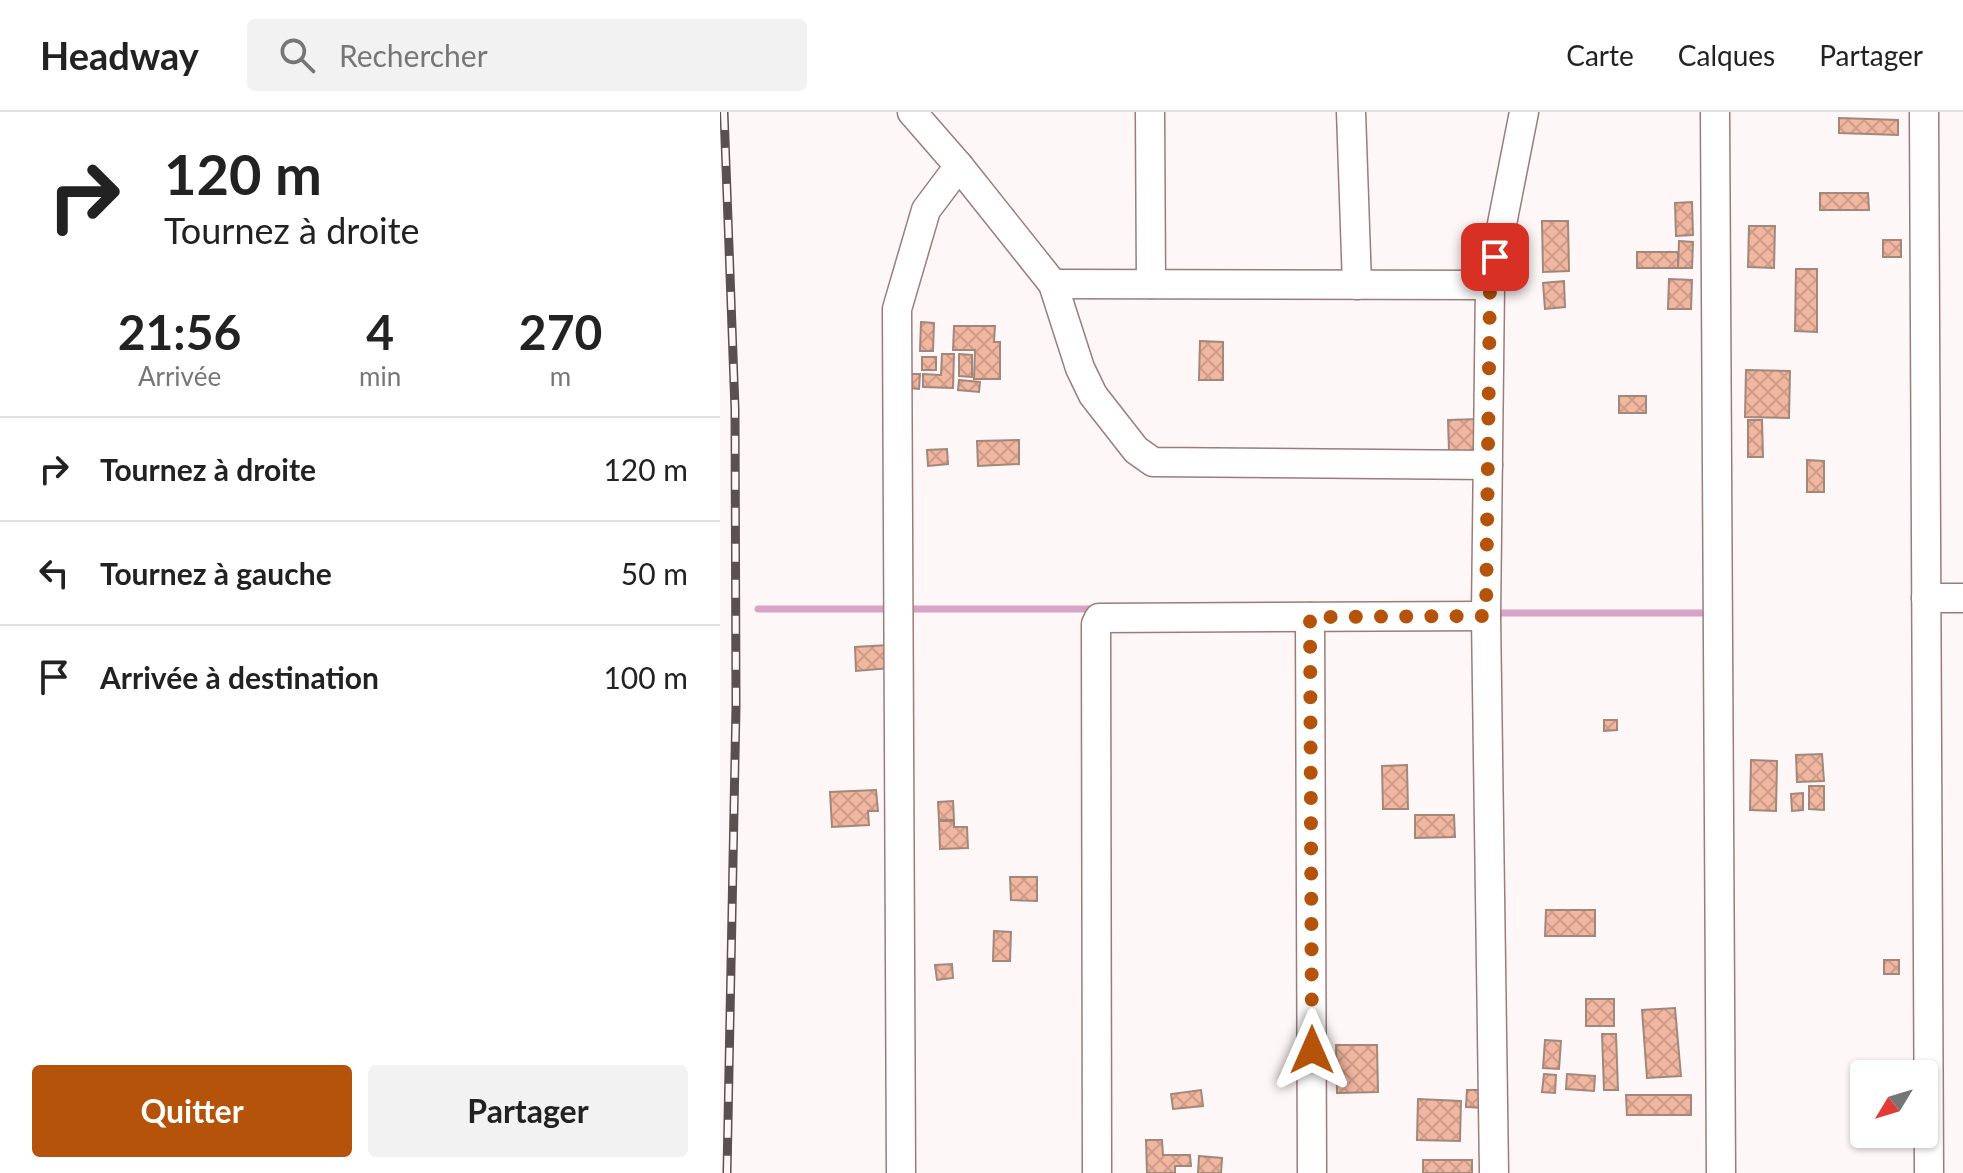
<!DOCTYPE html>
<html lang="fr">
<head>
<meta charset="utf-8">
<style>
  body { margin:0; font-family:Lato,sans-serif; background:#f2f2f2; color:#222; height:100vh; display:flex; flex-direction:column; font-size:30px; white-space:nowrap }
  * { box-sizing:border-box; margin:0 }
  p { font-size:26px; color:#767676 }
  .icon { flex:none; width:44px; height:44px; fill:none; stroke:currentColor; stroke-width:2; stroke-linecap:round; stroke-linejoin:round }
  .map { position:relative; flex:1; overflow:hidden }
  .side { display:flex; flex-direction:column; background:#fff; width:720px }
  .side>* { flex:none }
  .hud { background:#fff; color:#222; overflow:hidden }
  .needle { width:52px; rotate:232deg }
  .fabs { position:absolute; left:1130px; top:948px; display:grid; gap:16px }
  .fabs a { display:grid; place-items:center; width:88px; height:88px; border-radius:8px; background:#fff; box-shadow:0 2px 6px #0004; font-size:40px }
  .pin { position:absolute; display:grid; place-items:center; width:68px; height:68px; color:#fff; margin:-34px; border-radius:16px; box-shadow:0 4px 12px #0006 }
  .me { position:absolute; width:88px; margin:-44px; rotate:0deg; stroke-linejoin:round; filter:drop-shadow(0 0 6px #0008) }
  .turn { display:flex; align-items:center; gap:28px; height:168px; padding:0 32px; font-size:36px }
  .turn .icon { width:104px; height:104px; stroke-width:2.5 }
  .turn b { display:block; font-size:56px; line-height:68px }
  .eta { display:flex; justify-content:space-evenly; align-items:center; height:136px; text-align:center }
  .eta b { font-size:48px; font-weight:700; line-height:56px }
  .primary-button { display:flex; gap:16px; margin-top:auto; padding:16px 32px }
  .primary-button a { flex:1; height:92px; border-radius:8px; background:#b45309; color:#fff; font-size:32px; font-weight:700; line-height:92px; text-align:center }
  .primary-button a+a { background:#f2f2f2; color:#222 }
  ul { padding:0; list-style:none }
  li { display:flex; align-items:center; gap:24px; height:104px; padding:0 32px; border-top:2px solid #e0e0e0 }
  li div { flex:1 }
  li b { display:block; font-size:30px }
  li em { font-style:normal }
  header { display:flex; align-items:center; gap:48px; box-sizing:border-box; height:112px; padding:0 40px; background:#fff; border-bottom:2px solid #e0e0e0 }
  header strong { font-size:38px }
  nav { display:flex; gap:44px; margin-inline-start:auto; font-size:28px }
  .search { width:560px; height:72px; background:#f2f2f2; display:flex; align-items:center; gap:20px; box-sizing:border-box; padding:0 28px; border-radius:8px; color:#767676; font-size:30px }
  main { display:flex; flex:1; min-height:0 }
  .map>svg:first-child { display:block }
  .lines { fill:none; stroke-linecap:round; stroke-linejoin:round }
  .stream { stroke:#d8a4c6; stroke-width:7 }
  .building { fill:url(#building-cross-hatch); stroke:#a3877b; stroke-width:2 }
  .minor-casing { stroke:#9b7c7b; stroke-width:31 }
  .minor { stroke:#fff; stroke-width:28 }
  .rail-casing { stroke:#5a5050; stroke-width:9 }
  .rail { stroke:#fef7f7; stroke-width:6; stroke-dasharray:18; stroke-linecap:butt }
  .route { stroke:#b45309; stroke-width:14; stroke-dasharray:0 25.2 }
</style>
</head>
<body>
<header>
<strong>Headway</strong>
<div class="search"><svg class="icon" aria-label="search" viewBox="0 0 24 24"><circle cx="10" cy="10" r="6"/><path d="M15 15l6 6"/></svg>Rechercher</div>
<nav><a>Carte</a><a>Calques</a><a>Partager</a></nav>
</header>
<main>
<section class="side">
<div class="hud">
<div class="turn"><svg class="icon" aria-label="right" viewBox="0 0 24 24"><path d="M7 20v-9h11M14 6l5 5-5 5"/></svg><div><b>120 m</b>Tournez à droite</div></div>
</div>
<div class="eta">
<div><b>21:56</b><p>Arrivée</p></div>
<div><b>4</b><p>min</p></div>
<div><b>270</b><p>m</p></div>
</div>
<ul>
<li><svg class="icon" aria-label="right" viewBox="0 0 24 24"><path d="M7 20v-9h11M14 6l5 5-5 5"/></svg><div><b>Tournez à droite</b></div><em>120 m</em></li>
<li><svg class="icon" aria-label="left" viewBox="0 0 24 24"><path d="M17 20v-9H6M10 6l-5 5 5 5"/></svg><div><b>Tournez à gauche</b></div><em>50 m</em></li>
<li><svg class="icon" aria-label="arrive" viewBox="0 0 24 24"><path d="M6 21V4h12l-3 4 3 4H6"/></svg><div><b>Arrivée à destination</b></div><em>100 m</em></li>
</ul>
<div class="primary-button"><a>Quitter</a><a>Partager</a></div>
</section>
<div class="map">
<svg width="1243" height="1061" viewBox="0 0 1243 1061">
  <defs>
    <pattern id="building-cross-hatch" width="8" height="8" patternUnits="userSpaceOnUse" patternTransform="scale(2)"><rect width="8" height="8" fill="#f1b69f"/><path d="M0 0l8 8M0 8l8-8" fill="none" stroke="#ce9b88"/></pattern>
  </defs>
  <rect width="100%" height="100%" fill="#fef7f7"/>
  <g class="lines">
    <g class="stream">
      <polyline points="38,497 174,497"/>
      <polyline points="186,497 378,497"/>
      <polyline points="770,501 990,501"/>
    </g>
  </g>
  <g class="building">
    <polygon points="1119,6 1178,8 1178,23 1119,21"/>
    <polygon points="1100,81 1148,81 1149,98 1100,98"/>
    <polygon points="972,90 973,123 956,124 955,91"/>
    <polygon points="822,109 848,109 849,159 823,160"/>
    <polygon points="1029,114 1055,114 1054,156 1028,155"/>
    <rect x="1163" y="128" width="18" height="17"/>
    <polygon points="959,129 973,130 972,156 958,156"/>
    <rect x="917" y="140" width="41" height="16"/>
    <polygon points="1076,157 1097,157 1097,220 1075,219"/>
    <polygon points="949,167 972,168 971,197 948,197"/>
    <polygon points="844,169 845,195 825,197 823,171"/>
    <polygon points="201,210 214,211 213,239 200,239"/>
    <polygon points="234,214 275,214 274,230 280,230 280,267 254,267 255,238 233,238"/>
    <polygon points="480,229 503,230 503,268 479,268"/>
    <polygon points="222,242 234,242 233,276 203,275 203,262 221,263"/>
    <polygon points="239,242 252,243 252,265 239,264"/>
    <rect x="202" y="245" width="14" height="13"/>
    <polygon points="1026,258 1070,259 1069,306 1025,305"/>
    <polygon points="190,262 200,262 199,277 189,276"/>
    <polygon points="239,268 260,270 259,280 238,278"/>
    <rect x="899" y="284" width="27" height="17"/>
    <polygon points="759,307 760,339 729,340 728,308"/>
    <polygon points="1028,308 1042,308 1043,345 1028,345"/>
    <polygon points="299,328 299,352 258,354 257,329"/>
    <polygon points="227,337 228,352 208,354 207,338"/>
    <polygon points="1087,348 1104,349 1104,380 1087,380"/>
    <polygon points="168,533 170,556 136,559 135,535"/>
    <polygon points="884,608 897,608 897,618 884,619"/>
    <polygon points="1102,642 1104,669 1077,670 1076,643"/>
    <polygon points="1031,648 1057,649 1056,699 1030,698"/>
    <polygon points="687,653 688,697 663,697 662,654"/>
    <polygon points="1089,674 1104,674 1104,698 1089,697"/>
    <polygon points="156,678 158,699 148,699 149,713 112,715 110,680"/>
    <polygon points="1083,681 1083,698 1072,699 1071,682"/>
    <polygon points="233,689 234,708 219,708 218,690"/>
    <polygon points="695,703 734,703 735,725 695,726"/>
    <polygon points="219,709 234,709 234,715 247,715 248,736 220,737"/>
    <polygon points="290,765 317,765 317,789 291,788"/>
    <polygon points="826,798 875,798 875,824 825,824"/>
    <polygon points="274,819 291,820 290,849 273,849"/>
    <rect x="1164" y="848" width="15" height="14"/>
    <polygon points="232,852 233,866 217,868 215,853"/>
    <rect x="866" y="887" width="28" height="27"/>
    <polygon points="955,896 961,964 927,966 922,898"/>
    <polygon points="882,922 896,922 898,978 884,978"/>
    <polygon points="825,928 841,929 839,957 823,956"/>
    <polygon points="616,933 657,933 658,980 617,981"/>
    <polygon points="824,962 836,963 835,981 822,980"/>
    <polygon points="847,962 875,964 874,979 846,977"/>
    <polygon points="481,978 483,994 453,997 451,982"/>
    <polygon points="747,978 767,978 767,996 746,995"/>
    <polygon points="906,983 971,983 971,1003 907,1003"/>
    <polygon points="698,987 741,989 740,1029 697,1028"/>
    <polygon points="426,1028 442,1028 443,1043 470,1043 471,1054 455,1054 455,1061 427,1061"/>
    <polygon points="479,1044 502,1046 501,1061 478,1061"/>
    <rect x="703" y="1048" width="49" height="13"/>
  </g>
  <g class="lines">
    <defs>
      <g id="minor">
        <polyline points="192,0 239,54 333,172 360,256 373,283 416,338 433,350 768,353"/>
        <polyline points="430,0 431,172"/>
        <polyline points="631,0 637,173"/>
        <polyline points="995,0 1001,1061"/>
        <polyline points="1204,0 1209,1061"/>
        <polyline points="333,172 770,173"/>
        <polyline points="1206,486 1243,486"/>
        <polyline points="590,505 592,1061"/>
        <polyline points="181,1061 177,197 206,98 239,54"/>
        <polyline points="377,1061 376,512 379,506 766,504"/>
        <polyline points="774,1061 766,504 770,173 804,0"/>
      </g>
    </defs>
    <use href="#minor" class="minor-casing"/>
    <use href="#minor" class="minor"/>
    <defs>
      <polyline id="rail" points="4,0 15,297 16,594 7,1061"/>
    </defs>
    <use href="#rail" class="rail-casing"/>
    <use href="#rail" class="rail"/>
  </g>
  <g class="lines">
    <polyline class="route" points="592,938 590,505 766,504 770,173 775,145"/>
  </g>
</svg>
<div class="fabs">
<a><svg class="needle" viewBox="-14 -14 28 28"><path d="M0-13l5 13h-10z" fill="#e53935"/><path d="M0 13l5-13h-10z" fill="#767676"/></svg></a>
</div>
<div class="pin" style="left:775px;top:145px;background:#d93025"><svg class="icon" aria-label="arrive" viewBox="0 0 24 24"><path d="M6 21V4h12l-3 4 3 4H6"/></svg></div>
<svg class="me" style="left:592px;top:938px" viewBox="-20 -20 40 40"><path d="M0-17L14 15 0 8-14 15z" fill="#b45309" stroke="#fff" stroke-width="4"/></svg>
</div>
</main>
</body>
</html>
